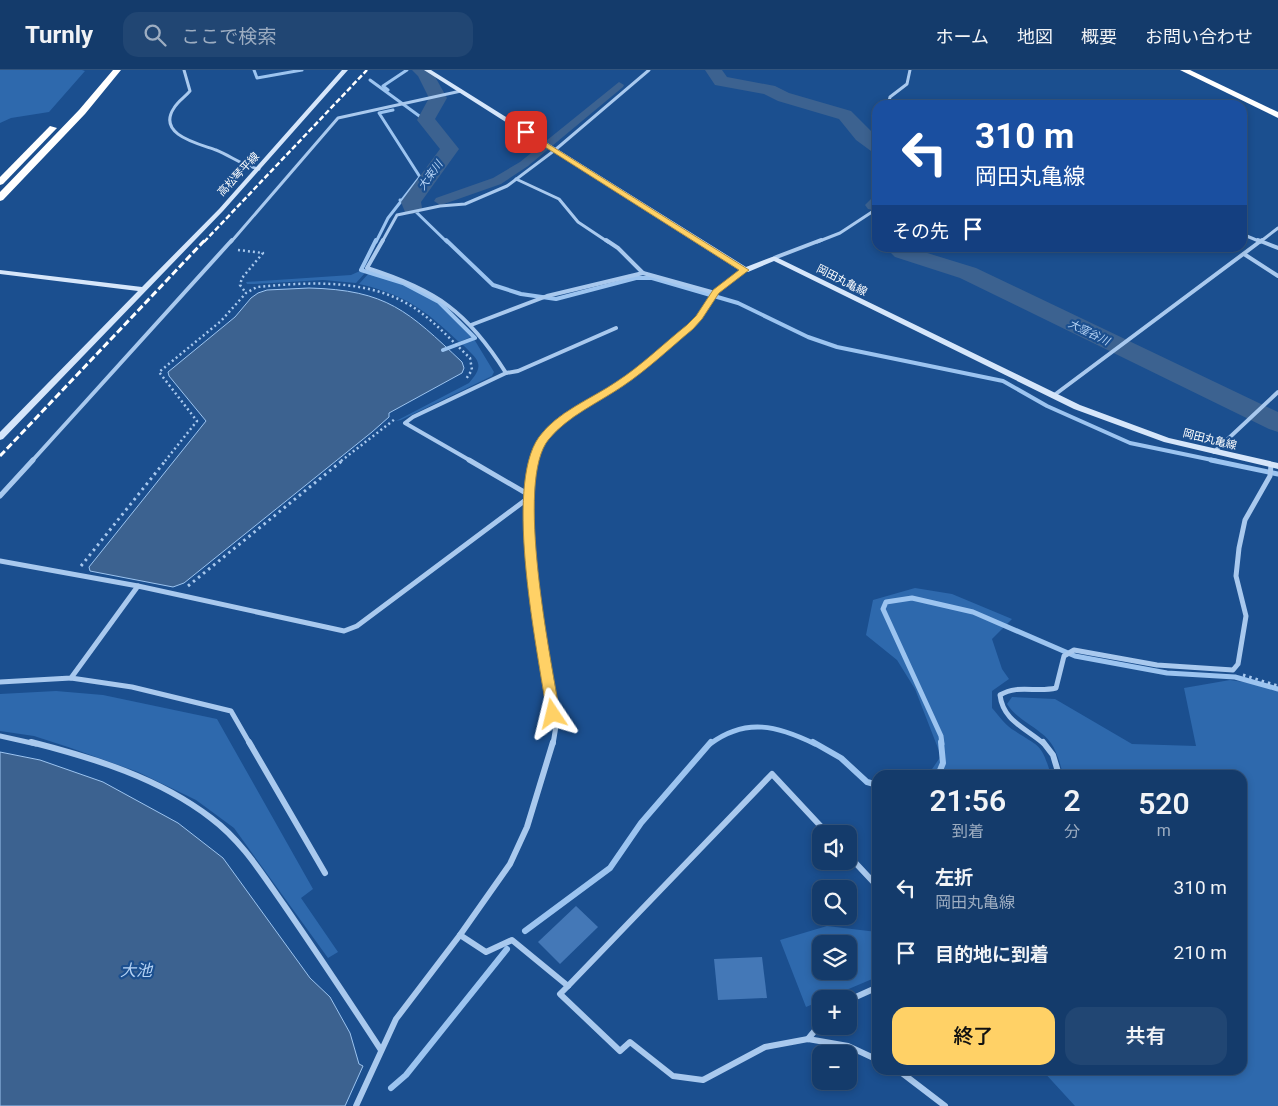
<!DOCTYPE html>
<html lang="ja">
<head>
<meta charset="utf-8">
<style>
  body { margin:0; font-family:Roboto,"Noto Sans JP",sans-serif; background:#214673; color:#f1f3f6; height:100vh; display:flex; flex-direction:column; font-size:19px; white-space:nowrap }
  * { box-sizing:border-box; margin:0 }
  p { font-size:16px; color:#9dadc1 }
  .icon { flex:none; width:28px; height:28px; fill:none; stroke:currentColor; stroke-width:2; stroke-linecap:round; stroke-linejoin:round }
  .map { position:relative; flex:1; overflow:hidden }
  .sheet { position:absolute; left:872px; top:700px; width:375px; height:305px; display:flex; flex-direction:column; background:#143b6b; border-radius:15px; box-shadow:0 2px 8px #0003,0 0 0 1px #33557e }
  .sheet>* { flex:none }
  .top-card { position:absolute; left:872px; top:30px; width:375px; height:152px; border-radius:15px; box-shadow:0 2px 8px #0003,0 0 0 1px #33557e; background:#1a4fa0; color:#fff; overflow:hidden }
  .controls { position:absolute; left:812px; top:755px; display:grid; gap:10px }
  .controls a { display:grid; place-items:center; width:45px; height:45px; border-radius:10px; background:#143b6b; box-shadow:0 2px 8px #0003,0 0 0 1px #33557e; font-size:25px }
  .pin { position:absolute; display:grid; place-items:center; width:42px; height:42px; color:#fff; margin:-21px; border-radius:10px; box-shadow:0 2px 8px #0006 }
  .me { position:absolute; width:55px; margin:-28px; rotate:350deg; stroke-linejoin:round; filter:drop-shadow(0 0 4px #0008) }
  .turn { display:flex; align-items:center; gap:18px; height:105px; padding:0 20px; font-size:22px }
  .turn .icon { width:65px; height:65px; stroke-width:2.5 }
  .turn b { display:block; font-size:35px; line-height:42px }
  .then { display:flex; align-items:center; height:48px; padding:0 20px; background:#0003; gap:10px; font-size:19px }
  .eta { display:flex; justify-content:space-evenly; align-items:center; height:85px; text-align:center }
  .eta b { font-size:30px; font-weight:600; line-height:35px }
  .button { display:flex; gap:10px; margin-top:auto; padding:10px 20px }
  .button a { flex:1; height:58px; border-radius:15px; background:#ffd166; color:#111; font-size:20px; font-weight:600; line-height:58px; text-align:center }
  .button a+a { background:#214673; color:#f1f3f6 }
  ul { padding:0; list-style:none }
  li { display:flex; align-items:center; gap:15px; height:65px; padding:0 20px }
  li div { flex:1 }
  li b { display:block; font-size:19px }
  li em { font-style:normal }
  header { display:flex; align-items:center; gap:30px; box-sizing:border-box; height:70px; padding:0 25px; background:#143b6b; border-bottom:1px solid #33557e }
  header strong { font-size:24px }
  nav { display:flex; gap:28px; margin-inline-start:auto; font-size:18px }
  .search { width:350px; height:45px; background:#214673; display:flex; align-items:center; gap:12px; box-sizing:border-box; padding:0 18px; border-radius:15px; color:#9dadc1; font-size:19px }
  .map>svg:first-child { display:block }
  .green { fill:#2e69ad; fill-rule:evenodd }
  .water { fill:#3c6290; stroke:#9cc4f0 }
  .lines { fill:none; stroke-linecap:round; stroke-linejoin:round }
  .stream-far3 { stroke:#9cc4f0; stroke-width:3 }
  .stream-far2 { stroke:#9cc4f0; stroke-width:4 }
  .stream-far1 { stroke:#9cc4f0; stroke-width:5 }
  .stream { stroke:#9cc4f0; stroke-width:6 }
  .canal { fill:#3c6290; fill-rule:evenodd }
  .river { fill:#3c6290; fill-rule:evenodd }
  .building { fill:#4478b7 }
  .path-far1 { stroke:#a9c9ee; stroke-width:2.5; stroke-dasharray:2 3; stroke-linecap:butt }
  .path { stroke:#a9c9ee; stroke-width:3; stroke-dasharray:2.5 4; stroke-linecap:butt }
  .street-far3 { stroke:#a9c9ee; stroke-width:3 }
  .street-far2 { stroke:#a9c9ee; stroke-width:4 }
  .street-far1 { stroke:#a9c9ee; stroke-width:5 }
  .street { stroke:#a9c9ee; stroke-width:6 }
  .secondary { fill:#d6e6fa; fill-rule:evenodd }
  .highway { fill:#fff; fill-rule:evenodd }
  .rail-far1 { stroke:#fff; stroke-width:2.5; stroke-dasharray:5.5 2.5; stroke-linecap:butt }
  .rail { stroke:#fff; stroke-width:3; stroke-dasharray:7 3; stroke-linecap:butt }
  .route { fill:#ffd166; stroke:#a68842 }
  .labels { text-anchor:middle; stroke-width:4.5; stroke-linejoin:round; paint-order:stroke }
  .far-street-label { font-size:11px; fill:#fff; stroke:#1b4f8f }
  .far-water-label { font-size:11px; font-style:italic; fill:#b5d3f5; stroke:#1b4f8f }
  .near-water-label { font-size:16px; font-style:italic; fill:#b5d3f5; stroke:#1b4f8f }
</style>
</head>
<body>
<header>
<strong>Turnly</strong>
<div class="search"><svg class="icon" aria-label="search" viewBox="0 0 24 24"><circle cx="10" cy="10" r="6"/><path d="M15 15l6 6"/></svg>ここで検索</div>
<nav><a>ホーム</a><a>地図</a><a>概要</a><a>お問い合わせ</a></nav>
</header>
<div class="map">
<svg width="1278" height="1036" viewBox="0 0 1278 1036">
  <rect width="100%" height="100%" fill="#1b4f8f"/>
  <g class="green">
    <polygon points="0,0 82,0 85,1 49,42 11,48 0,53"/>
    <polygon points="360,201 365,203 356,213 323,210 254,214 247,214 246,212 351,205"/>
    <path d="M 369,203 L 402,213 L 438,233 L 471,267 L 459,272 C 425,240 406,225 359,214 Z"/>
    <path d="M 474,269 L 494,302 L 492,306 L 401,350 L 396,351 L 469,313 C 486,294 478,290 462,274 Z"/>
    <path d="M 915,518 L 952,524 L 1012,549 L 992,569 L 1002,599 L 1009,609 L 992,621 L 992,638 C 999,646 1006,656 1015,661 C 1041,678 1041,673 1051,705 L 928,705 L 941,686 L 915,619 L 897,590 L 866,565 L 873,530 Z"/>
    <path d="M 1230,610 L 1278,617 L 1278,1036 L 1075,1036 L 1042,1000 L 1242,1000 L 1242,705 L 1063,705 C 1059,689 1055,673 1041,663 C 1029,653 1016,648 1007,634 L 1012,627 L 1055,629 L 1132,674 L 1196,676 L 1184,618 Z"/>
    <polygon points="56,621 103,625 217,649 313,819 301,828 338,882 328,888 234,758 196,730 138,702 68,677 34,666 0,661 0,624"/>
    <path d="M 827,856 L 877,862 L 877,907 L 806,937 L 780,870 ZM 821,874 L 849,874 L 849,901 L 821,901 Z"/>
  </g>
  <g class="water">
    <path d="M 309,218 C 387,220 408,241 462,292 L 464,298 L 462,303 L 389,343 L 389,347 L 372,362 L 184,513 L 173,517 L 90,501 L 89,497 L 206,351 L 169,306 L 168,302 L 235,247 L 251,228 L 258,223 L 267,220 Z"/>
    <polygon points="0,682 40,690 103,712 178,753 223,788 310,908 330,927 350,963 359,994 363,996 345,1036 0,1036"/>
  </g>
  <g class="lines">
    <g class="stream-far3">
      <polyline points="254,0 257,8 302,0"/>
      <polyline points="370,10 422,48 446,78 424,113"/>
      <polyline points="388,20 383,16 407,0"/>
      <polyline points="400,130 411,132"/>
      <polyline points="412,138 447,172"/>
      <polyline points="376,172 388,148 420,107 379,43 393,40"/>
    </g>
    <g class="stream-far2">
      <polyline points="376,170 361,200 403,213 439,232 475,268 443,280"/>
      <polyline points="446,170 493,215 521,224 556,229 636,208 652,208 738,233 808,267 837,277 1003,311 1047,336 1130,373 1217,391"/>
    </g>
    <g class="stream-far1">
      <polyline points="1211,390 1278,404"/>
      <path d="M 710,674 C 746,647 778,656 815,674"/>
      <polyline points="942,674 941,666 883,539 886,532 912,528 973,542 1075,586 1167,603 1235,607 1278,619"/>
    </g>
    <g class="stream">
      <polyline points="813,672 841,688 867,712 878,715"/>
      <polyline points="938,705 943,693 941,672"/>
      <polyline points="525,861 610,798 641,753 711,672"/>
      <polyline points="391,1018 406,1005 507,879"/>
    </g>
    <polygon class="canal" points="619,12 624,15 623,17 528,96 501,114 444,134 440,135 434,131 436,128 493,108 520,92"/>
    <g class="river">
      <polygon points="412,0 431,0 433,3 447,28 435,49 459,79 421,132 422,138 419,142 412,144 405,142 401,132 440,79 417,50 429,28 418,6"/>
      <polygon points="705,0 722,0 727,7 775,16 789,23 851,41 878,68 878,83 871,81 856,70 839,49 778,31 764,24 715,15"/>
      <polygon points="878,127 878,141 868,139 865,135 871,129"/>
      <polygon points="886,178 911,178 976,198 1278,342 1278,362 1269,359 960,208 895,187"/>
    </g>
  </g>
  <g class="building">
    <polygon points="576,836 598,857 560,894 538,872"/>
    <polygon points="762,887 767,928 718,930 714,889"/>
  </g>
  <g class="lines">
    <g class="path-far1">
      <polyline points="238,180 263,183 242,208 240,215 246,223"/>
      <path d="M 165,391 L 197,351 L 159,302 L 221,251 L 246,223 L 257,217 C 310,212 370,208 416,239 C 436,253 453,272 470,288 L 472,300 L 466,309"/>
      <polyline points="341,391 395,349"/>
    </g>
    <g class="path">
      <polyline points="81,496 166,390"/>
      <polyline points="188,516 343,390"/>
      <polyline points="1243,605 1278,616"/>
    </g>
    <g class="street-far3">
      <path d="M 184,0 L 190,21 C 185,27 178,31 174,38 C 156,65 200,74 216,80 C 231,86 243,96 259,99"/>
      <polyline points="889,32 915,35"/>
      <polyline points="888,35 890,27 907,14 910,0"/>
      <polyline points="516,109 559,129 578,152 608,172"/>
      <polyline points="1242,164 1261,172"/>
      <polyline points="231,172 338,48 461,21"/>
      <polyline points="382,172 397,145 440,136 465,134 507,116 555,80 649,0"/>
      <polyline points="817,172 840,163 878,138"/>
      <polyline points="1260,172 1278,158"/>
    </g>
    <g class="street-far2">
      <path d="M 383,170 L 367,198 C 436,220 467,241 506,303"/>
      <polyline points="1258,170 1278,178"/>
      <polyline points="1244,184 1278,206"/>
      <polyline points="774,188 821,170"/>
      <polyline points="643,203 715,223"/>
      <polyline points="471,255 547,226 643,203 618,178 606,170"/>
      <polyline points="1053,326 1262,170"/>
      <polyline points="1214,382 1278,322"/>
      <polyline points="32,391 232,170"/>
      <polyline points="471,391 405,353 413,347 506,303 518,301 616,258"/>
      <path d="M 533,391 C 543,351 590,335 621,313 C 645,296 667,276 690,257 L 699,248 L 716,222 L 745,200"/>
    </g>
    <g class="street-far1">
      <polyline points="533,390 530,416 529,486 556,656 553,674"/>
      <polyline points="0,426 33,390"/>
      <polyline points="0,491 138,516"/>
      <polyline points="71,608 132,617 231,641 250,674"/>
      <polyline points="0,612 71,608 138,516 344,561 357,556 531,426 469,390"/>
      <polyline points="0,666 36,674"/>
      <path d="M 1044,674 C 1026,658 1003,651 1000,625 C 1018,614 1037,623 1056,618 L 1064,586 L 1074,580 L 1157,595 L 1233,600 L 1238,594 L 1246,546 L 1236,506 L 1239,478 L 1245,450 L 1270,406 L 1271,395"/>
    </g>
    <g class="street">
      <path d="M 31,672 C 94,688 159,708 211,748 C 242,771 262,804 284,835 C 317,883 349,931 381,980"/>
      <polyline points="249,672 325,803"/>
      <polyline points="1043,672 1053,685 1059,705"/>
      <polyline points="849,786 878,817"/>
      <polyline points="460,865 486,882 512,870 568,916 560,924 620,981 630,972 673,1006 703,1010 765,977 808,969 848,976 878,990"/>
      <polyline points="568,916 772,704 828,764"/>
      <polyline points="849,930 878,917"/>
      <polyline points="808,969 821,953"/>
      <polyline points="898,1000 945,1036"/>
      <polyline points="356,1036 396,949 460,865 510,794 527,757 553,672"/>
    </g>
    <g class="secondary">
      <polygon points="342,0 348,0 223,141 3,369 0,370 0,362 138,221 0,204 0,200 142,217 219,139"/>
      <polygon points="424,0 431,0 746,197 772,187 776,187 1080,335 1169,368 1278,393 1278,399 1164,372 1074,339 774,191 748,202 742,202"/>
    </g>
    <g class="highway">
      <polygon points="113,0 121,0 85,44 3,130 0,131 0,122 79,40"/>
      <polygon points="1180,0 1190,0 1278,42 1278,48"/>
      <polygon points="50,56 57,58 3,114 0,115 0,107"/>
    </g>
    <polyline class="rail-far1" points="204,172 367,0"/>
    <polyline class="rail" points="0,386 205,170"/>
  </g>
  <path class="route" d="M 526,60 L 749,200 L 719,223 L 702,249 L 693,259 C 670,278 647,300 623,316 C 598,333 568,346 549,369 C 514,410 551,589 560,644 L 553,649 L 547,644 C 538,582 503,417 539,367 C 557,342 591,329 616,312 C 641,296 663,274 687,255 L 696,246 L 713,220 L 739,200 L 523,63 Z"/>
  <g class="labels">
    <g class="far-street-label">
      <text transform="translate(238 104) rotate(-47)" y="4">高松琴平線</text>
      <text transform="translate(842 210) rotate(27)" y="4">岡田丸亀線</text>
      <text transform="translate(1210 369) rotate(14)" y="4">岡田丸亀線</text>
    </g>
    <g class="far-water-label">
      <text transform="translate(430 105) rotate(-54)" y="4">大束川</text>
      <text transform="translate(1089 262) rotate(26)" y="4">大窪谷川</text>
    </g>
    <g class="near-water-label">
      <text x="136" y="906">大池</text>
    </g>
  </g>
</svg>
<div class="controls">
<a><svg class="icon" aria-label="sound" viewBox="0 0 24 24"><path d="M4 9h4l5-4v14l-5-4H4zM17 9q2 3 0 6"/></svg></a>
<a><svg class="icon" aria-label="search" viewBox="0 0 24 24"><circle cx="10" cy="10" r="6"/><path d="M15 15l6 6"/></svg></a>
<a><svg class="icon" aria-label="layers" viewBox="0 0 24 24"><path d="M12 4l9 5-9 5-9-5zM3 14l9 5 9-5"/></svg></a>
<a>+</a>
<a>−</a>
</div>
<div class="pin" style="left:526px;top:62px;background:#d93025"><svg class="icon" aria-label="arrive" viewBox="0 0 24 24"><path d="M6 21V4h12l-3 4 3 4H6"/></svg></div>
<svg class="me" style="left:553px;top:644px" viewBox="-20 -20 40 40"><path d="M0-17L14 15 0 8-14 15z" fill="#ffd166" stroke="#fff" stroke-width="4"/></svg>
<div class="top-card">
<div class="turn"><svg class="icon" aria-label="left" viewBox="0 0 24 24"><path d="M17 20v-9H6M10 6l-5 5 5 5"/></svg><div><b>310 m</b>岡田丸亀線</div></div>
<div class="then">その先<svg class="icon" aria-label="arrive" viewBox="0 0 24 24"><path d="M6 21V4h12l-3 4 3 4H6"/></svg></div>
</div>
<section class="sheet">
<div class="eta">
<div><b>21:56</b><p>到着</p></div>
<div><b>2</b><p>分</p></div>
<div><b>520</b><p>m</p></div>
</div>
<ul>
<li><svg class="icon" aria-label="left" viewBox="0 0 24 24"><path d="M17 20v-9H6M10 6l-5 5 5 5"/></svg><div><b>左折</b><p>岡田丸亀線</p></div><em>310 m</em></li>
<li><svg class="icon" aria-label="arrive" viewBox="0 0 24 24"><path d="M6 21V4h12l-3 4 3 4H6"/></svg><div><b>目的地に到着</b></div><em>210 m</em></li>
</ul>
<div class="button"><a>終了</a><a>共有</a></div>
</section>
</div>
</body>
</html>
